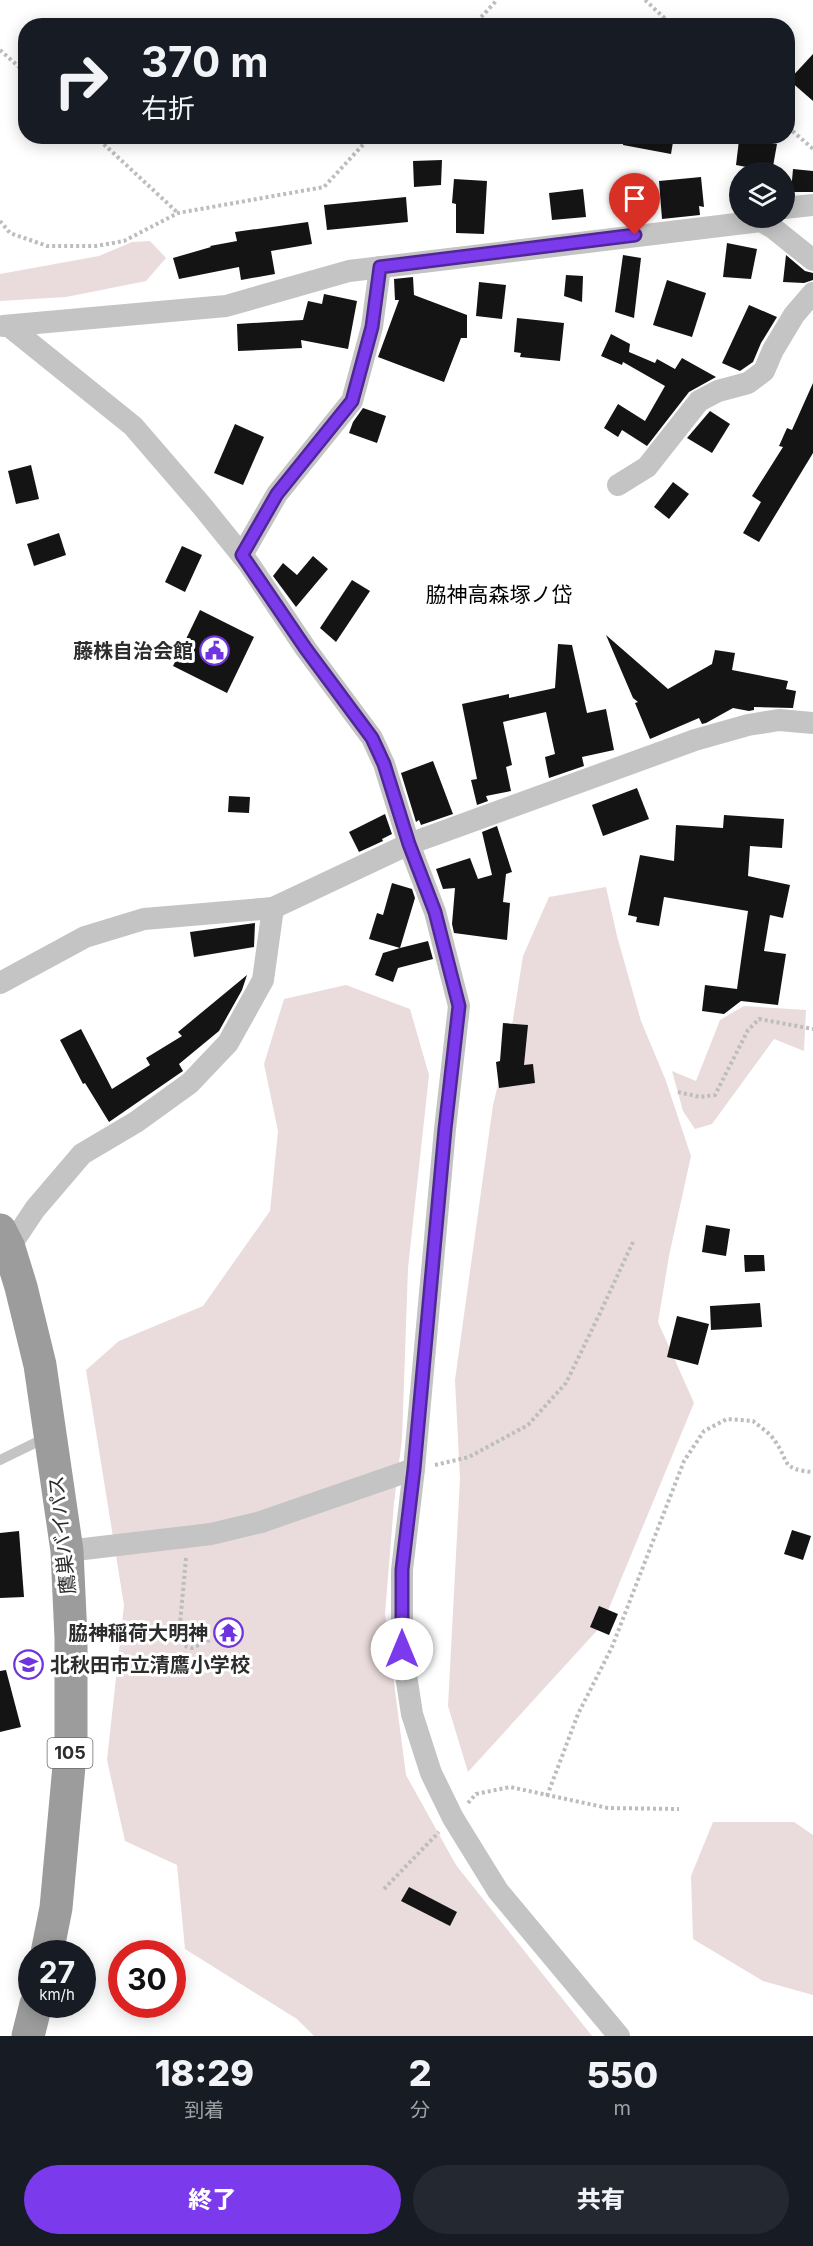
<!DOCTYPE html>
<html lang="ja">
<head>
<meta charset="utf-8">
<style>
  body { margin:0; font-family:Inter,"Noto Sans JP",sans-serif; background:#242831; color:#f1f3f6; height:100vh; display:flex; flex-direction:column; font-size:22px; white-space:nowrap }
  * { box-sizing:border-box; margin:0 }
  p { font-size:20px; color:#9ea1a6 }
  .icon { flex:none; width:33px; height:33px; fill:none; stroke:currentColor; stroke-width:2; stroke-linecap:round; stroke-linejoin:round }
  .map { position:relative; height:2036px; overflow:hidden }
  .drawer { display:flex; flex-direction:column; background:#171b24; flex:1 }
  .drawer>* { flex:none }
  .hud { position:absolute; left:18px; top:18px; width:777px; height:126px; border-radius:24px; box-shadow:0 3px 15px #0003; background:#171b24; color:#f1f3f6; overflow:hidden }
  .tools { position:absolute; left:729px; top:162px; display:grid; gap:12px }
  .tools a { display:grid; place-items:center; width:66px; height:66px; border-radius:50%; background:#171b24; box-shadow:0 3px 15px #0003; font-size:30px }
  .speed { position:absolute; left:18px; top:1940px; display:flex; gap:12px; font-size:30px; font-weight:700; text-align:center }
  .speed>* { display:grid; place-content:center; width:78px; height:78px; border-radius:50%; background:#171b24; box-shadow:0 3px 15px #0003; line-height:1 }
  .speed small { font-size:15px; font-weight:400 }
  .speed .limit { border:9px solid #d22; background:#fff; color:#111 }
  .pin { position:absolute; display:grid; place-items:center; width:51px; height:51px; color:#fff; margin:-62px -26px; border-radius:50% 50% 50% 0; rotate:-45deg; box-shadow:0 0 6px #0007 }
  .pin .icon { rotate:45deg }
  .me { position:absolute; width:66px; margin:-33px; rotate:0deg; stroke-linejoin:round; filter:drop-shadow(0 0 4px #0008) }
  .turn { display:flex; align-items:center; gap:21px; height:126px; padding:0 24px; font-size:27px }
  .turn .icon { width:78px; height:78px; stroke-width:2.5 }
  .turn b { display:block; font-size:42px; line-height:51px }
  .eta { display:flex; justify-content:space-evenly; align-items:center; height:102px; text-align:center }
  .eta b { font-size:36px; font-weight:800; line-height:42px }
  .cta { display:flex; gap:12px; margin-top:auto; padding:12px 24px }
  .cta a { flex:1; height:69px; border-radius:36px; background:#7c3aed; color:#fff; font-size:24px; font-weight:800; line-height:69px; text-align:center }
  .cta a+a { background:#242831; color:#f1f3f6 }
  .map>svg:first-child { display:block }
  .green { fill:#eadbdc }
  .building { fill:#141414 }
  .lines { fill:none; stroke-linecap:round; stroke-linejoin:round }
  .path { stroke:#bdbdbd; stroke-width:4; stroke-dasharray:3 3; stroke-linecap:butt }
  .service { stroke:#c4c4c4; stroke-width:10 }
  .minor { stroke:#c4c4c4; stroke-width:22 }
  .trunk { stroke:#9c9c9c; stroke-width:33 }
  .route-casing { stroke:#51269a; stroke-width:15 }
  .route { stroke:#7c3aed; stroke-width:10 }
  .labels { text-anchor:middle; stroke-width:6; stroke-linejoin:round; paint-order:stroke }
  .shield { fill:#fff; stroke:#6c6c6c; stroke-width:1.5 }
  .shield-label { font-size:18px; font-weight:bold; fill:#2d2d2d }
  .poi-label { font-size:20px; font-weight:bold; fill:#2d2d2d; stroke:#fff; text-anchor:end }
  .street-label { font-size:20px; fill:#2d2d2d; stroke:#fff }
  .neighbourhood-label { font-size:21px; fill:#000; stroke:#fff }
</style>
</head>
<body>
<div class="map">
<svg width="813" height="2036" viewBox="0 0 813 2036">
  <rect width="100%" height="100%" fill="#fff"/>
  <g class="green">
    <polygon points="150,241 166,258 146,281 66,297 0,301 0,274 99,256 132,242"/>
    <polygon points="606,887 617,936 641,1021 666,1081 691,1156 669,1256 658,1322 694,1403 602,1625 468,1772 448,1706 460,1479 455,1380 493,1105 511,1032 523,956 549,897"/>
    <polygon points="346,985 410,1009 429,1075 408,1268 402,1439 394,1503 385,1614 406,1775 456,1865 592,2036 314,2036 297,2019 185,1949 177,1865 125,1841 107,1760 124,1605 86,1370 119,1341 203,1306 270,1211 278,1131 264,1064 284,999"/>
    <polygon points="744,1006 806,1010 804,1051 774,1039 712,1124 695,1129 683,1111 672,1071 696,1081 720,1020"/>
    <polygon points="713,1822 794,1822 813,1835 813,1995 763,1981 693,1939 691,1876"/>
  </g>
  <g class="building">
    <polygon points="813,54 813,101 789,80"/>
    <polygon points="624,136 674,136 671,154 623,145"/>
    <polygon points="739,140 777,144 772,172 736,165"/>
    <polygon points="442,160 441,185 414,187 413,161"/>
    <polygon points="793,169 813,171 813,192 791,192"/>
    <polygon points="701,177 704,207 699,206 700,215 662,219 659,181"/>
    <polygon points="454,179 487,181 484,234 456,233 456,204 452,203"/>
    <polygon points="583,189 586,217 552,220 549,193"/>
    <polygon points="406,197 408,222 327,230 324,205"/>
    <polygon points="308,222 312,244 271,251 275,274 241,280 239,267 179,279 173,258 211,247 210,246 237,241 235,232"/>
    <polygon points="727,243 757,249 751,279 723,277"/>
    <polygon points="623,255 641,258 634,318 615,312"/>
    <polygon points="786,255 805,271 813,273 813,280 804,283 783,282"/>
    <polygon points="566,275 583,276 582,302 564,296"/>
    <polygon points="413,277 414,295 467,315 467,338 461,338 444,382 378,357 399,300 395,300 394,279"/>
    <polygon points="667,280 706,293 692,337 653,325"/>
    <polygon points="479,282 506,285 502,319 476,316"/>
    <polygon points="324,294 357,301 348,349 301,340 302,348 238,351 237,324 303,320 308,301 322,304"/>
    <polygon points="749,305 777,317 761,343 753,362 740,371 722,363"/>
    <polygon points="517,318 564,323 560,361 520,357 521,353 514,352"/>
    <polygon points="611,334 630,344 629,352 655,363 657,359 675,369 682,358 716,377 689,392 647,446 622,430 618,437 604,428 618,404 645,421 665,386 623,362 622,365 601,356"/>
    <polygon points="813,383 813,453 759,542 743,533 761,502 752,496 783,447 779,446 787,428 792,430"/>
    <polygon points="363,408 386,416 377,443 349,433 353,422"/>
    <polygon points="710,411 730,424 712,453 687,438"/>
    <polygon points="235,424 264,437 243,485 214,473"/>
    <polygon points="31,465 39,499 16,504 8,471"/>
    <polygon points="673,482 689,494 669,519 654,507"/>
    <polygon points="59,533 66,555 34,566 27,544"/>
    <polygon points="182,546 202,555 185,592 165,582"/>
    <polygon points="313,556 328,569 296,607 273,576 283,563 297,575"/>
    <polygon points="352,580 370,591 336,642 320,628"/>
    <polygon points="200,610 254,637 227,693 173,666"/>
    <polygon points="606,635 668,689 712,664 715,650 735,653 732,670 788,681 786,689 796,691 793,708 754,707 754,710 749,711 733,708 706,723 702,724 699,718 650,739 635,703 638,702 633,698"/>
    <polygon points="558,644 572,645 587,713 606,709 614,750 582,757 584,766 549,778 545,757 555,754 546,712 503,722 512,765 506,767 511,791 486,796 488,801 477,805 471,780 477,779 462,704 509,694 509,698 555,688"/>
    <polygon points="433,761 453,814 421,825 419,820 416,822 401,773"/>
    <polygon points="637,788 649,819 603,836 592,805"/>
    <polygon points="229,796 250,797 249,813 228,812"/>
    <polygon points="385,814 392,834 382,839 383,841 359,852 349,832"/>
    <polygon points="724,815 784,819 782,848 750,846 748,876 790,885 783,918 770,915 764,951 786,954 778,1005 741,1001 724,1014 702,1011 705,985 737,989 748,911 664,897 659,926 636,922 637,917 628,915 640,855 674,861 676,825 723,828"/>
    <polygon points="497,826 512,872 506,874 503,902 510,903 507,940 454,933 452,924 455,888 443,889 436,869 470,858 478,879 492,875 482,832"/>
    <polygon points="392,883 412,889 415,898 400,948 428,941 433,959 398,968 393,982 375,975 383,953 400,948 369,939 377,913 383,915"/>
    <polygon points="255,923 254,947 194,957 190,932"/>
    <polygon points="247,975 242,990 219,1031 179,1064 183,1071 109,1122 85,1083 83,1084 60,1040 81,1029 112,1089 150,1065 146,1058 182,1036 178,1032"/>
    <polygon points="503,1023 528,1025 524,1065 533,1064 535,1083 499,1088 496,1062 500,1061"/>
    <polygon points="706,1225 730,1229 726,1256 702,1252"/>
    <polygon points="744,1255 764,1255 765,1271 745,1272"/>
    <polygon points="760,1303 762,1327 711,1330 710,1306"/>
    <polygon points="677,1316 709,1324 698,1365 667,1357"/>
    <polygon points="792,1530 811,1536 803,1560 784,1554"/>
    <polygon points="19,1531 24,1597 0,1598 0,1533"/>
    <polygon points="599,1606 618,1614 609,1635 590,1627"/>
    <polygon points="235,1620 241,1638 223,1645 217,1627"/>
    <polygon points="6,1670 21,1727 0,1732 0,1671"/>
    <polygon points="409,1887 457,1912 450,1926 401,1901"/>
  </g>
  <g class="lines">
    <g class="path">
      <polyline points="645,0 673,26"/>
      <polyline points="473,26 497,0"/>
      <polyline points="0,50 26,73"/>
      <polyline points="788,127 813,149"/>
      <polyline points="95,136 178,213"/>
      <polyline points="0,221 10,233 47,246 96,246 124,241 178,213 324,187 371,136"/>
      <polyline points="678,1092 700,1097 715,1095 748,1030 759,1019 813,1029"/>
      <polyline points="435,1465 469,1457 528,1425 566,1383 601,1311 633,1242"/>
      <polyline points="186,1558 179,1635 184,1646 192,1648 212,1639"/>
      <path d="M 547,1796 L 578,1714 L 612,1647 L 684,1461 L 704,1431 L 727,1419 L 753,1421 C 760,1427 770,1433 775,1441 C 790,1462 780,1469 813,1472"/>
      <polyline points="468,1803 476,1794 510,1787 608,1808 679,1809"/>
      <polyline points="384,1889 439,1832"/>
    </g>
    <polyline class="service" points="0,1460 47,1437"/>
    <g class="minor">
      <polyline points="784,208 813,205"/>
      <polyline points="3,326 226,306 349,271 761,221 773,228 813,260"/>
      <polyline points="10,327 133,426 202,506 249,564 306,649 372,738 384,764 409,844 435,912 459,1006 445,1129 414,1469 402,1570 402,1649 412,1714 431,1773 453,1818 498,1891 619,2036"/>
      <polyline points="618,485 647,467 699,401 718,391 748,383 764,371 773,350 794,315 813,293"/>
      <polyline points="242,555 277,494 352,401 372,327 380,267"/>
      <polyline points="0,983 85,937 144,919 273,908 409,844 695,740 748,725 779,720 813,723"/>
      <polyline points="0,1253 9,1248 35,1209 82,1154 136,1122 190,1083 228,1043 263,980 273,908"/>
      <polyline points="67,1551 211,1534 261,1522 414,1469"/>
    </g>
    <g class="trunk">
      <polyline points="0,1230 9,1248 21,1287 40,1365 67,1551 71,1638 71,1744 56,1908 47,1953"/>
      <polyline points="28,2036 36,2004"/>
    </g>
  </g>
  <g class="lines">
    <defs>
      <polyline id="route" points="402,1649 402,1570 414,1469 445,1129 459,1006 435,912 409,844 384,764 372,738 306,649 242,555 277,494 352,401 372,327 380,267 635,235"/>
    </defs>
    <use href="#route" class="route-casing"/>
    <use href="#route" class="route"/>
  </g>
  <defs>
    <symbol id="civic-ring" viewBox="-11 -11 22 22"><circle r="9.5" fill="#fff" stroke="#7034df" stroke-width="1.5"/><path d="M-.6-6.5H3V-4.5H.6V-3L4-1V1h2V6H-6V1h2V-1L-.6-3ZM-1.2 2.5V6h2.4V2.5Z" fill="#7034df"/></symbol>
    <symbol id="temple-ring" viewBox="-11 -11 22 22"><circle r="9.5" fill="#fff" stroke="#7034df" stroke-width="1.5"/><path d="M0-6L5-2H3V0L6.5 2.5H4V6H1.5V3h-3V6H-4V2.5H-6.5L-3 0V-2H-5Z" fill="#7034df"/></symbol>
    <symbol id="school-ring" viewBox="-11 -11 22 22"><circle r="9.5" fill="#fff" stroke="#7034df" stroke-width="1.5"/><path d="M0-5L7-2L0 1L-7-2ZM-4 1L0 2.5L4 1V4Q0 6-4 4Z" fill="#7034df"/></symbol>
  </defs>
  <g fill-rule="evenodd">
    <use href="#civic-ring" x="198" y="634" width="33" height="33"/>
    <use href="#temple-ring" x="212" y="1616" width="33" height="33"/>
    <use href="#school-ring" x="12" y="1648" width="33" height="33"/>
  </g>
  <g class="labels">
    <rect class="shield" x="47.5" y="1738" width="45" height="30" rx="4.5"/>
    <g class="shield-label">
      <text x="70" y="1759">105</text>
    </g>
    <g class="poi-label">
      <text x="193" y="658">藤株自治会館</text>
      <text x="208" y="1640">脇神稲荷大明神</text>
      <text x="50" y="1672" text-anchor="start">北秋田市立清鷹小学校</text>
    </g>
    <g class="street-label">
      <text transform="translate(62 1535) rotate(-96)" y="7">鷹巣バイパス</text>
    </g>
    <g class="neighbourhood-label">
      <text x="499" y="602">脇神高森塚ノ岱</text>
    </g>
  </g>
</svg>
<div class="tools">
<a><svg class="icon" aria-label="layers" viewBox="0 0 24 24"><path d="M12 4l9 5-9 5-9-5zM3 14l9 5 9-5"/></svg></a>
</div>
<div class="speed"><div>27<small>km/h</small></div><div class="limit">30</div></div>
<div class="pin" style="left:635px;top:235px;background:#d93025"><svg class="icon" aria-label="arrive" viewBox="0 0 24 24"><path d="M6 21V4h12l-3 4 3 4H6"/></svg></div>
<svg class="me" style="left:402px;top:1649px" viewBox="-20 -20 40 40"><circle r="19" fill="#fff"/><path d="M0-13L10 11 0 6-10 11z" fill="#7c3aed"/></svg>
<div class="hud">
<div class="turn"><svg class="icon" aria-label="right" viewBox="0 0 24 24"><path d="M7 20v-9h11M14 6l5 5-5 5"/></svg><div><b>370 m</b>右折</div></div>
</div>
</div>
<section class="drawer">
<div class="eta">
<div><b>18:29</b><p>到着</p></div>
<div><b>2</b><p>分</p></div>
<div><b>550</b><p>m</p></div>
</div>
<div class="cta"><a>終了</a><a>共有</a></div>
</section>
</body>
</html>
